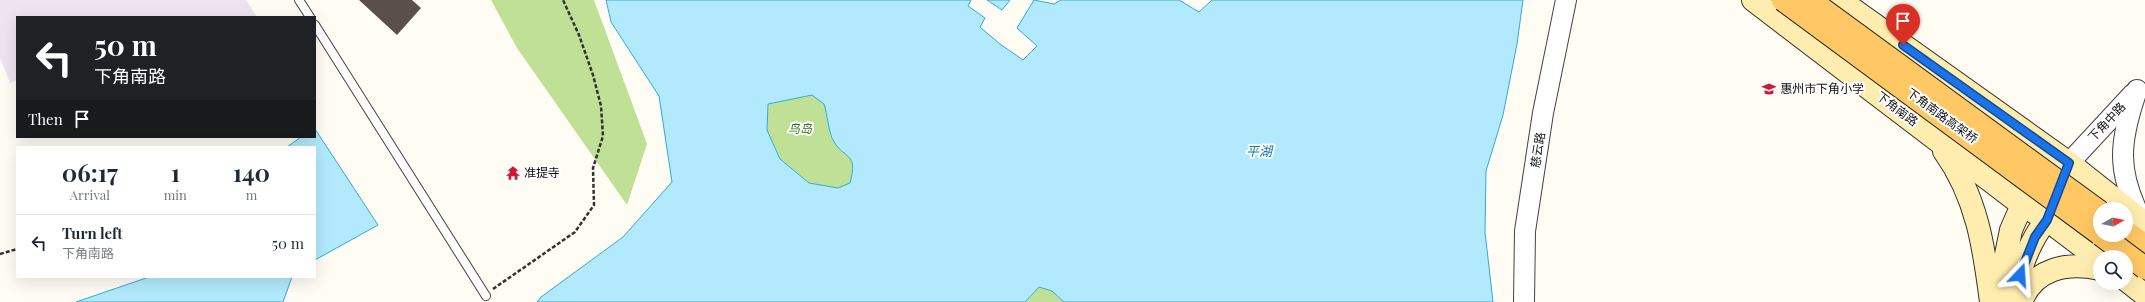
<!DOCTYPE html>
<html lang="en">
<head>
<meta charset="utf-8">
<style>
  body { margin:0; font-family:"Playfair Display","Noto Sans SC",serif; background:#f2f2f3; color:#1f2937; height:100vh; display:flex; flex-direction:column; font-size:15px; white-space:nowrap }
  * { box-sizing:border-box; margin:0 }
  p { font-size:13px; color:#747a83 }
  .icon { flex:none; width:22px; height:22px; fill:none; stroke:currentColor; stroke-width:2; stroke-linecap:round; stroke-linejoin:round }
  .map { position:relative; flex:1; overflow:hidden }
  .drawer { position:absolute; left:16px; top:146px; width:300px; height:132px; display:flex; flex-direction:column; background:#fff; border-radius:0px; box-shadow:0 4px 16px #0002 }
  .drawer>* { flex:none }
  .top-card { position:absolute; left:16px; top:16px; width:300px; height:122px; border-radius:0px; box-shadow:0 4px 16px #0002; background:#202124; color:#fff; overflow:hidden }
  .needle { width:26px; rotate:81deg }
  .buttons { position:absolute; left:2093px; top:202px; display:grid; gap:8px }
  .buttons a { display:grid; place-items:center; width:40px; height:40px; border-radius:50%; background:#fff; box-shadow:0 4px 16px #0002; font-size:20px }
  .pin { position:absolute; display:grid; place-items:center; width:34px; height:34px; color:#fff; margin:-41px -17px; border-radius:50% 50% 50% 0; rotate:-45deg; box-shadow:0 0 4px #0007 }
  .pin .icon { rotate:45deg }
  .me { position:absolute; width:44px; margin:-22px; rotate:20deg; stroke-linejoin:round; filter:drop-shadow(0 0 3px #0008) }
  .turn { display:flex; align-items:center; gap:14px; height:84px; padding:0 12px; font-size:18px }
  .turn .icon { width:52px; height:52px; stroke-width:2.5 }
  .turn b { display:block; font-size:28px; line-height:34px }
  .then { display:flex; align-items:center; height:38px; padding:0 12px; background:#0003; gap:8px; font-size:15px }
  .eta { display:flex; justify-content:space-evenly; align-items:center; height:68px; text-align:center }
  .eta b { font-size:24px; font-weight:700; line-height:28px }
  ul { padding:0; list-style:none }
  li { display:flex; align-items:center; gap:12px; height:56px; padding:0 12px; border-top:1px solid #e0e1e3 }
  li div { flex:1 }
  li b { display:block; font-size:15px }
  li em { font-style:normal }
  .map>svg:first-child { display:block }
  .industrial { fill:#ede4ef }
  .forest { fill:#c0e195 }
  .water { fill:#b2e9fc; stroke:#31aadb; fill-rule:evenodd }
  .building { fill:#5a4f4b }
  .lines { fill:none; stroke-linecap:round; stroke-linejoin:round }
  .service-casing { stroke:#434343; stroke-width:10 }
  .tertiary-casing { stroke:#434343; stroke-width:22 }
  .secondary-casing { stroke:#323232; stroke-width:24 }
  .primary-casing { stroke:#212121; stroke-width:24 }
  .path { stroke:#323232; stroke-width:2.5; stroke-dasharray:4 2; stroke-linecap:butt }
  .service { stroke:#fff; stroke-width:8 }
  .tertiary { stroke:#fff; stroke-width:20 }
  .secondary { stroke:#ffedaf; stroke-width:22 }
  .primary { stroke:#ffc864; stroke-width:22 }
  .primary-bridge-casing { stroke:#212121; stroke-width:24; stroke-linecap:butt }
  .primary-bridge { stroke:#ffc864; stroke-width:22 }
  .route-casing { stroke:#114b97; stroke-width:10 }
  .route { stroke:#1a73e8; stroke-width:7 }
  .labels { text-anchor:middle; stroke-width:4; stroke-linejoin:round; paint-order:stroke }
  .poi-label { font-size:12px; fill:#101010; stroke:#fff; text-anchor:start }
  .street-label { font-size:12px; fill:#101010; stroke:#fff }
  .park-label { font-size:12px; font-style:italic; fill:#347018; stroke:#fff }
  .water-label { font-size:13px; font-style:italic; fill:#0b7bb1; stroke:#fff }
</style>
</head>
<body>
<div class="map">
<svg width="2145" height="302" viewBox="0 0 2145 302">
  <rect width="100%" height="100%" fill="#fffcf4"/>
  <polygon class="industrial" points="0,0 246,0 257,17 17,17 17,80 10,83 0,58"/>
  <g class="forest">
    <polygon points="491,0 594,0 647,144 627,205 517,48"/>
    <path d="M 812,95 L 824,104 C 827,113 829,132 832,138 C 843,161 859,150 850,183 L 838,188 L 809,183 L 780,159 L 767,130 L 768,104 Z"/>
    <polygon points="1039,287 1052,291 1064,302 1025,302"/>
  </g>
  <g class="water">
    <path d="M 606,0 L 971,0 L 968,6 L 985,18 L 980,27 L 1000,44 L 1023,60 L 1037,46 L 1017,28 L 1034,0 L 1054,4 L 1061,0 L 1179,0 L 1199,12 L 1212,0 L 1523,0 L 1517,44 L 1503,115 L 1486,171 L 1485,232 L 1493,302 L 1064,302 L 1052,291 L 1039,287 L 1025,302 L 537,302 L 541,297 L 623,237 L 672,182 L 659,96 L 611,22 ZM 812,95 L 824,104 C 827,113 829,132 832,138 C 843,161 859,150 850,183 L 838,188 L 809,183 L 780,159 L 767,130 L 768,104 Z"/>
    <polygon points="987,0 1010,0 1002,10"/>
    <polygon points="315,129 378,225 315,260 315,147 287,147 301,137 315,137"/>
    <polygon points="149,277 292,277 283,302 76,302"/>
  </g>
  <polygon class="building" points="359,0 412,0 421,8 397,35"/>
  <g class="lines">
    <defs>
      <g id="service">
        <polyline points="299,0 310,17"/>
        <polyline points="315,25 486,296"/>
      </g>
      <g id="tertiary">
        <path d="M 2137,90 C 2119,142 2116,171 2142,221"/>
        <polyline points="2069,163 2133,94"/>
        <polyline points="1524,302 1525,231 1543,113 1566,0"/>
      </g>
      <g id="secondary">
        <polyline points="1753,0 2022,205 2047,220 2100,260"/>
        <polyline points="1840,0 2069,163 2145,223"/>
        <path d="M 1944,151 C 1977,197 1984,247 1991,302"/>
        <polyline points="2126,280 2145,295"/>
        <polyline points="1997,299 2011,230 2022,205 2034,195"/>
        <path d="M 2015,302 C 2017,280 2024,256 2035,237 C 2041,226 2048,219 2052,207"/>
        <path d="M 2021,302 C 2034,268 2067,262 2100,269"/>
      </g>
      <polyline id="primary" points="2126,232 2145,246"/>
    </defs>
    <use href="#service" class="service-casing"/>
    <use href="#tertiary" class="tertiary-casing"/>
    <use href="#secondary" class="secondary-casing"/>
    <use href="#primary" class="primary-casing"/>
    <g class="path">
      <polyline points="0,254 17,249"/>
      <polyline points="493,289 575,232 594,205 593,168 603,136 601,106 593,75 579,35 563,0"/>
    </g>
    <use href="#service" class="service"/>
    <use href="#tertiary" class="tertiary"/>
    <use href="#secondary" class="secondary"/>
    <use href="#primary" class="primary"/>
    <defs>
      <g id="primary-bridge">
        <polyline points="1783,0 2100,234"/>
        <polyline points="1810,0 2100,212"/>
        <polyline points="2101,235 2145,268"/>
      </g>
    </defs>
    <use href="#primary-bridge" class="primary-bridge-casing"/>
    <use href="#primary-bridge" class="primary-bridge"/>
  </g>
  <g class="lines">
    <defs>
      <polyline id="route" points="1903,45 2069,163 2047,220 2035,237 2020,275"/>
    </defs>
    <use href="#route" class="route-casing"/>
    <use href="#route" class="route"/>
  </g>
  <defs>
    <symbol id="school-bare" viewBox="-9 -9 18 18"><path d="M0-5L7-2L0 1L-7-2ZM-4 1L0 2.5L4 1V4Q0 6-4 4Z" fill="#d01835" stroke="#fff" stroke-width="2.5" paint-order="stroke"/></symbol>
    <symbol id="temple-bare" viewBox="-9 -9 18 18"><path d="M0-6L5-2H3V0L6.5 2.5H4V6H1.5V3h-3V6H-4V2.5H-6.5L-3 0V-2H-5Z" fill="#d01835" stroke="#fff" stroke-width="2.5" paint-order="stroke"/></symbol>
  </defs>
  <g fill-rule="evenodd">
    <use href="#school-bare" x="1759" y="79" width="20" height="20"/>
    <use href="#temple-bare" x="503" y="163" width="20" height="20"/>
  </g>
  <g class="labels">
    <g class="poi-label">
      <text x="1780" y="93">惠州市下角小学</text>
      <text x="524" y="177">准提寺</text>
    </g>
    <g class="street-label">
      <text transform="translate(1897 109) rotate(37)" y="4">下角南路</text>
      <text transform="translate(1942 116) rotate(36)" y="4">下角南路高架桥</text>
      <text transform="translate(2107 122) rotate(-47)" y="4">下角中路</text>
      <text transform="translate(1538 150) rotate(-81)" y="4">慈云路</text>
    </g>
    <g class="park-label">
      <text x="800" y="133">鸟岛</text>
    </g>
    <g class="water-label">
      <text x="1259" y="156">平湖</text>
    </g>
  </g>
</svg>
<div class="buttons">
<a><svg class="needle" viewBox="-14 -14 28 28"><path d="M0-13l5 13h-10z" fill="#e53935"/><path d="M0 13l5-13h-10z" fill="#747a83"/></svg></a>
<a><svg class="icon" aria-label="search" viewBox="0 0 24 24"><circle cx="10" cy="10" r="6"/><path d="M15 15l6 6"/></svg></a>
</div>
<div class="pin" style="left:1903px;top:45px;background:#d93025"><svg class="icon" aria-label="arrive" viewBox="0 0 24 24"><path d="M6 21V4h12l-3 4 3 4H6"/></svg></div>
<svg class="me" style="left:2020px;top:275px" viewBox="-20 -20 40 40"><path d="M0-17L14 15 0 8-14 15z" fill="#1a73e8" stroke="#fff" stroke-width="4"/></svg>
<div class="top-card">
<div class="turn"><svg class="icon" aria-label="left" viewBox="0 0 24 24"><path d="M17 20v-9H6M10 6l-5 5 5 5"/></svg><div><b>50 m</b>下角南路</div></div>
<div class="then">Then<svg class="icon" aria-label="arrive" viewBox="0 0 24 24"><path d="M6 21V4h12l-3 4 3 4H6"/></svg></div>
</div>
<section class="drawer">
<div class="eta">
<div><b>06:17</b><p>Arrival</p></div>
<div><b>1</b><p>min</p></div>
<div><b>140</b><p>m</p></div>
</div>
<ul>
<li><svg class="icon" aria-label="left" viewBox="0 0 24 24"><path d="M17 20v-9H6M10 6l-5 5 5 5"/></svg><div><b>Turn left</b><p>下角南路</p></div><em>50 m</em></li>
</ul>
</section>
</div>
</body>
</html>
